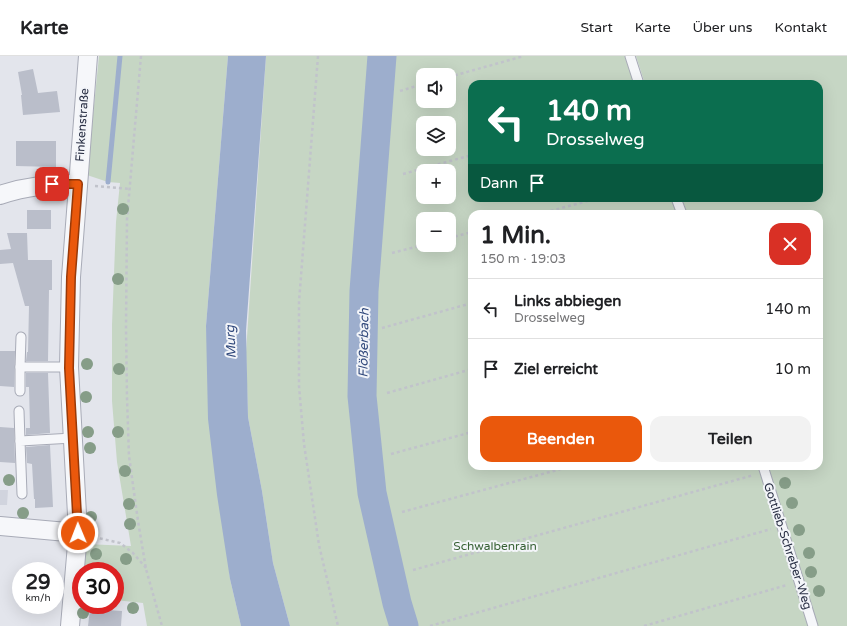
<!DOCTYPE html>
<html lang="de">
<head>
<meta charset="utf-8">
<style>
  body { margin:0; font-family:"Varela Round",sans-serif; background:#f2f2f2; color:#202124; height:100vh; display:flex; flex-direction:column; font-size:15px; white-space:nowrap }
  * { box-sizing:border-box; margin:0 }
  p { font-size:13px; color:#757577 }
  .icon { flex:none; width:22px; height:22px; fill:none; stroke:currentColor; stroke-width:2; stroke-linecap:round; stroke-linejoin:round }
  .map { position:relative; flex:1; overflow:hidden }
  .panel { position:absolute; left:468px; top:154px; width:355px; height:260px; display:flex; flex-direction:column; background:#fff; border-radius:12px; box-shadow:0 4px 16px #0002 }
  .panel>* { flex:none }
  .guide { position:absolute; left:468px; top:24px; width:355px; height:122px; border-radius:12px; box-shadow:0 4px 16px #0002; background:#0b6e4f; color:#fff; overflow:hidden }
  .fabs { position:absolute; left:416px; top:12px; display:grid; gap:8px }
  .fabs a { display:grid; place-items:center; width:40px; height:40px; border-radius:8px; background:#fff; box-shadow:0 4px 16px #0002; font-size:20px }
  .speed { position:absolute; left:12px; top:506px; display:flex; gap:8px; font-size:20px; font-weight:700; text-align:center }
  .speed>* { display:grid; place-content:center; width:52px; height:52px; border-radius:50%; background:#fff; box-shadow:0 4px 16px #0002; line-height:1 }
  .speed small { font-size:10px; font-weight:400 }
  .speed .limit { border:6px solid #d22; background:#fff; color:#111 }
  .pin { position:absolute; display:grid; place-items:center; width:34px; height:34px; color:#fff; margin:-17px; border-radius:8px; box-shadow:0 2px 6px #0006 }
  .me { position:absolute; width:44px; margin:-22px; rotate:359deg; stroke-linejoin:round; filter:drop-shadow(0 0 3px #0008) }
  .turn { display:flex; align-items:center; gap:14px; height:84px; padding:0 12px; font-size:18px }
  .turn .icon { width:52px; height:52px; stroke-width:2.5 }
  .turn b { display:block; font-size:28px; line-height:34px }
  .then { display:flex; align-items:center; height:38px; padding:0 12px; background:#0003; gap:8px; font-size:15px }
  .round { display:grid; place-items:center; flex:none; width:42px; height:42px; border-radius:12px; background:#f2f2f2 }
  .head { display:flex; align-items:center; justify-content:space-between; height:68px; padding:0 12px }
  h1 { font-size:24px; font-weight:700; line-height:30px }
  .cta { display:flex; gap:8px; margin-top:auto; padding:8px 12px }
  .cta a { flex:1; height:46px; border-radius:12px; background:#ea580c; color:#fff; font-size:16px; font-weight:700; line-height:46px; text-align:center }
  .cta a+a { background:#f2f2f2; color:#202124 }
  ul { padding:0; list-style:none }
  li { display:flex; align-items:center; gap:12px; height:60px; padding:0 12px; border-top:1px solid #e0e0e0 }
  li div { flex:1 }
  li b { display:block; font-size:15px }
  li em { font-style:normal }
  header { display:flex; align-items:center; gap:24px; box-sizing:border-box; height:56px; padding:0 20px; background:#fff; border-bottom:1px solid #e0e0e0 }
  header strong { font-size:19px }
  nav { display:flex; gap:22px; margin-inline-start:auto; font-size:14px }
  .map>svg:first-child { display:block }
  .built { fill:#d1d4de }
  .green { fill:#c6d6c4; fill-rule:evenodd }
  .water { fill:#9daecd }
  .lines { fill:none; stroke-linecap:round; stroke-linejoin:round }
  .stream { stroke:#9daecd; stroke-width:5 }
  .river { stroke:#9daecd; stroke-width:29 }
  .building { fill:#babeca }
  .lane-casing { stroke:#a8abb7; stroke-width:11 }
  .street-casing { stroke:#a8abb7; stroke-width:20 }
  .path { stroke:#c1c3cb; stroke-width:2.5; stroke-dasharray:3 3; stroke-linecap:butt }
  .lane { stroke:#f6f7fa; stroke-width:9 }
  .street { stroke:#f6f7fa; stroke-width:18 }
  .tree { fill:#869d88 }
  .route-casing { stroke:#983908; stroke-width:10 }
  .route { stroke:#ea580c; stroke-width:7 }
  .labels { text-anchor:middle; stroke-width:4; stroke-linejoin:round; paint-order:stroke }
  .street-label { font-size:12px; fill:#2a3045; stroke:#f3f5f9 }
  .park-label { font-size:12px; fill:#396236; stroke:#f3f5f9 }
  .water-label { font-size:13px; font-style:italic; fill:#31497c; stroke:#f3f5f9 }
</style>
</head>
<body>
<header>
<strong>Karte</strong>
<nav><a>Start</a><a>Karte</a><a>Über uns</a><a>Kontakt</a></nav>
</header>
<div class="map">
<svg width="847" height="570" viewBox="0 0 847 570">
  <rect width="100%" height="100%" fill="#e3e5ec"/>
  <polygon class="built" points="0,434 8,434 7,449 0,449"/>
  <g class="green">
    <polygon points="99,0 228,0 206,270 230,523 241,570 147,570 143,547 115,544 115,515 83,515 85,488 131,490 117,406 112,345 112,269 116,166 120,127 108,126 87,119"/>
    <polygon points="266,0 377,0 358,232 356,340 367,437 391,546 400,570 290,570 273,507 262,435 248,361 246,296"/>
    <path d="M 387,0 L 625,0 L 634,28 L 472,28 L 472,142 L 671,142 L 677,158 L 472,158 L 472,410 L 758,410 L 808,570 L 412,570 L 404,543 L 379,436 L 368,340 L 368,235 ZM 423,19 L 449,19 L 449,45 L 423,45 ZM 423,67 L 449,67 L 449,93 L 423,93 ZM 423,115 L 449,115 L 449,141 L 423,141 ZM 423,163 L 449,163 L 449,189 L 423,189 Z"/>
    <polygon points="636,0 847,0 847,570 818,570 767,410 819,410 819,158 687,158 682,142 819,142 819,28 645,28"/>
  </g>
  <polygon class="water" points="228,0 266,0 246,275 248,361 262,435 273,507 290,570 241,570 230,523 217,439 208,363 206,270"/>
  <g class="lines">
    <polyline class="stream" points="108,126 120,0"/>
    <polyline class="river" points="382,0 364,235 362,340 372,437 397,547 404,570"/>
  </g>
  <g class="building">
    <polygon points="33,13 38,37 57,35 60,56 23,59 21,39 22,39 18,16"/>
    <polygon points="16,85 56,85 56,111 16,110"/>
    <rect x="27" y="154" width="24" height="19"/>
    <polygon points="7,177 27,177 28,204 52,204 52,234 49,234 48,305 26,305 27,296 28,296 29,250 25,250 13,207 0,208 0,194 11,193"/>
    <polygon points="0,295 15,295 14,331 0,330"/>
    <polygon points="26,317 48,317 50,377 26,379 26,372 30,372 29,331 26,331"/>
    <polygon points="0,371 14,372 15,407 0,406"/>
    <polygon points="50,389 53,451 35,452 35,443 34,443 32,408 27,407 26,391"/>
    <polygon points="90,553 122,555 121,570 88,570"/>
  </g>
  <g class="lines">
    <defs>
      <g id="lane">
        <polyline points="630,0 639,28"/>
        <polyline points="676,142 682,158"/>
        <polyline points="21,281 20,311 69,311"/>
        <polyline points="20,335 20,311"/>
        <polyline points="19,355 20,385"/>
        <polyline points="763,410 813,570"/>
        <polyline points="22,438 20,385 73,382"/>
      </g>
      <g id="street">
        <path d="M 0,139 C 27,130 50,128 78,128"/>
        <polyline points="0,470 78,477"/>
        <polyline points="70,570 78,477 69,311 71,221 88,0"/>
      </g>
    </defs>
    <use href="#lane" class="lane-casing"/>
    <use href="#street" class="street-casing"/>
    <g class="path">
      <polyline points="141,0 127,163 126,271 127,342 129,400 138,465 146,513 162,570"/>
      <polyline points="318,0 299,246 299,330 304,388 319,489 338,570"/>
      <polyline points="449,21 524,0"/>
      <polyline points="400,35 423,28"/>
      <polyline points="403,118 472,99"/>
      <polyline points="95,130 130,133"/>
      <polyline points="539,158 599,142"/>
      <polyline points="449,182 472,176"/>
      <polyline points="392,197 423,189"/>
      <polyline points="382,272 472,247"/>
      <polyline points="387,337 472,313"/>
      <polyline points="391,398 472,376"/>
      <polyline points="402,456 572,410"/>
      <polyline points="94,481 120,487 133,497 146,512"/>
      <polyline points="413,514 754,419"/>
      <polyline points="430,570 771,473"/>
      <polyline points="644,570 787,529"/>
    </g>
    <use href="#lane" class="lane"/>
    <use href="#street" class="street"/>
  </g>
  <g class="tree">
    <circle cx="123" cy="153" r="6"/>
    <circle cx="118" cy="223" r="6"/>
    <circle cx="87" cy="308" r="6"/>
    <circle cx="119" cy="313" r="6"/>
    <circle cx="86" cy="341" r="6"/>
    <circle cx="88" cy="376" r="6"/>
    <circle cx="118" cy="376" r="6"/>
    <circle cx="90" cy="392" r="6"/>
    <circle cx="125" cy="415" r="6"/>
    <circle cx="9" cy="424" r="6"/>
    <circle cx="785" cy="427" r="6"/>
    <circle cx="792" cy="447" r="6"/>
    <circle cx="129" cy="448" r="6"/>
    <circle cx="23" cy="457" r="6"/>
    <circle cx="91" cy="461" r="6"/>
    <circle cx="130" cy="468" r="6"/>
    <circle cx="799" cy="474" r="6"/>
    <circle cx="809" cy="497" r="6"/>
    <circle cx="96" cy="498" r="6"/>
    <circle cx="126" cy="503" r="6"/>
    <circle cx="811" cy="516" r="6"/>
    <circle cx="819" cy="535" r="6"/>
    <circle cx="133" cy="552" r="6"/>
    <circle cx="83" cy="557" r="6"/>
  </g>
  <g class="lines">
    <defs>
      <polyline id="route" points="52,128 78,128 71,221 69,312 78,477"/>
    </defs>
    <use href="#route" class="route-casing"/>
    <use href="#route" class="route"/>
  </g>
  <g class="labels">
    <g class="street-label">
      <text transform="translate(82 69) rotate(-86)" y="4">Finkenstraße</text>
      <text transform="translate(788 490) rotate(72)" y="4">Gottlieb-Schreber-Weg</text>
    </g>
    <g class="park-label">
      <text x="495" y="494">Schwalbenrain</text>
    </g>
    <g class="water-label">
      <text transform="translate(230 286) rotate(-93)" y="5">Murg</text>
      <text transform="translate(363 287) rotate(-89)" y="5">Flößerbach</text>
    </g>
  </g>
</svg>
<div class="fabs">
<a><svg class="icon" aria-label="sound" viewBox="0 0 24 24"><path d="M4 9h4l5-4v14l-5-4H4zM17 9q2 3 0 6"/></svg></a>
<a><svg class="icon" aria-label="layers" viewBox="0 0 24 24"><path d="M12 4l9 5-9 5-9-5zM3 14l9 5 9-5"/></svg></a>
<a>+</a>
<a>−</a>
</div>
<div class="speed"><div>29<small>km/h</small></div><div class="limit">30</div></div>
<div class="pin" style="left:52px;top:128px;background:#d93025"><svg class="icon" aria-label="arrive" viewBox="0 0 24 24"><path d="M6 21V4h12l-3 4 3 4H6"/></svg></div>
<svg class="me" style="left:78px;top:477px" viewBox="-20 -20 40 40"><circle r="17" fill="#ea580c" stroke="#fff" stroke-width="3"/><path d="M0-11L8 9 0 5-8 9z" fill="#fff"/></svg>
<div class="guide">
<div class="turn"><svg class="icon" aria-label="left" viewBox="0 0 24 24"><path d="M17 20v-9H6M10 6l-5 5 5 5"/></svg><div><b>140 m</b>Drosselweg</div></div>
<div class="then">Dann<svg class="icon" aria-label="arrive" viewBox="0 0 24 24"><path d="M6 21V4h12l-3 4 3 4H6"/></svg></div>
</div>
<section class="panel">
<div class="head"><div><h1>1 Min.</h1><p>150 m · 19:03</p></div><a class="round" style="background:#d93025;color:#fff"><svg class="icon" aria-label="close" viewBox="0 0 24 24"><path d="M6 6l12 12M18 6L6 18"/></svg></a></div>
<ul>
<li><svg class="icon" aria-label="left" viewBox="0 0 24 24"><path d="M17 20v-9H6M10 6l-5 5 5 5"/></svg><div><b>Links abbiegen</b><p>Drosselweg</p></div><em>140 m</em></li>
<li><svg class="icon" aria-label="arrive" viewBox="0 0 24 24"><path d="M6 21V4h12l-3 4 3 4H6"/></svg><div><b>Ziel erreicht</b></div><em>10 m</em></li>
</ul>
<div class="cta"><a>Beenden</a><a>Teilen</a></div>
</section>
</div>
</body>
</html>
